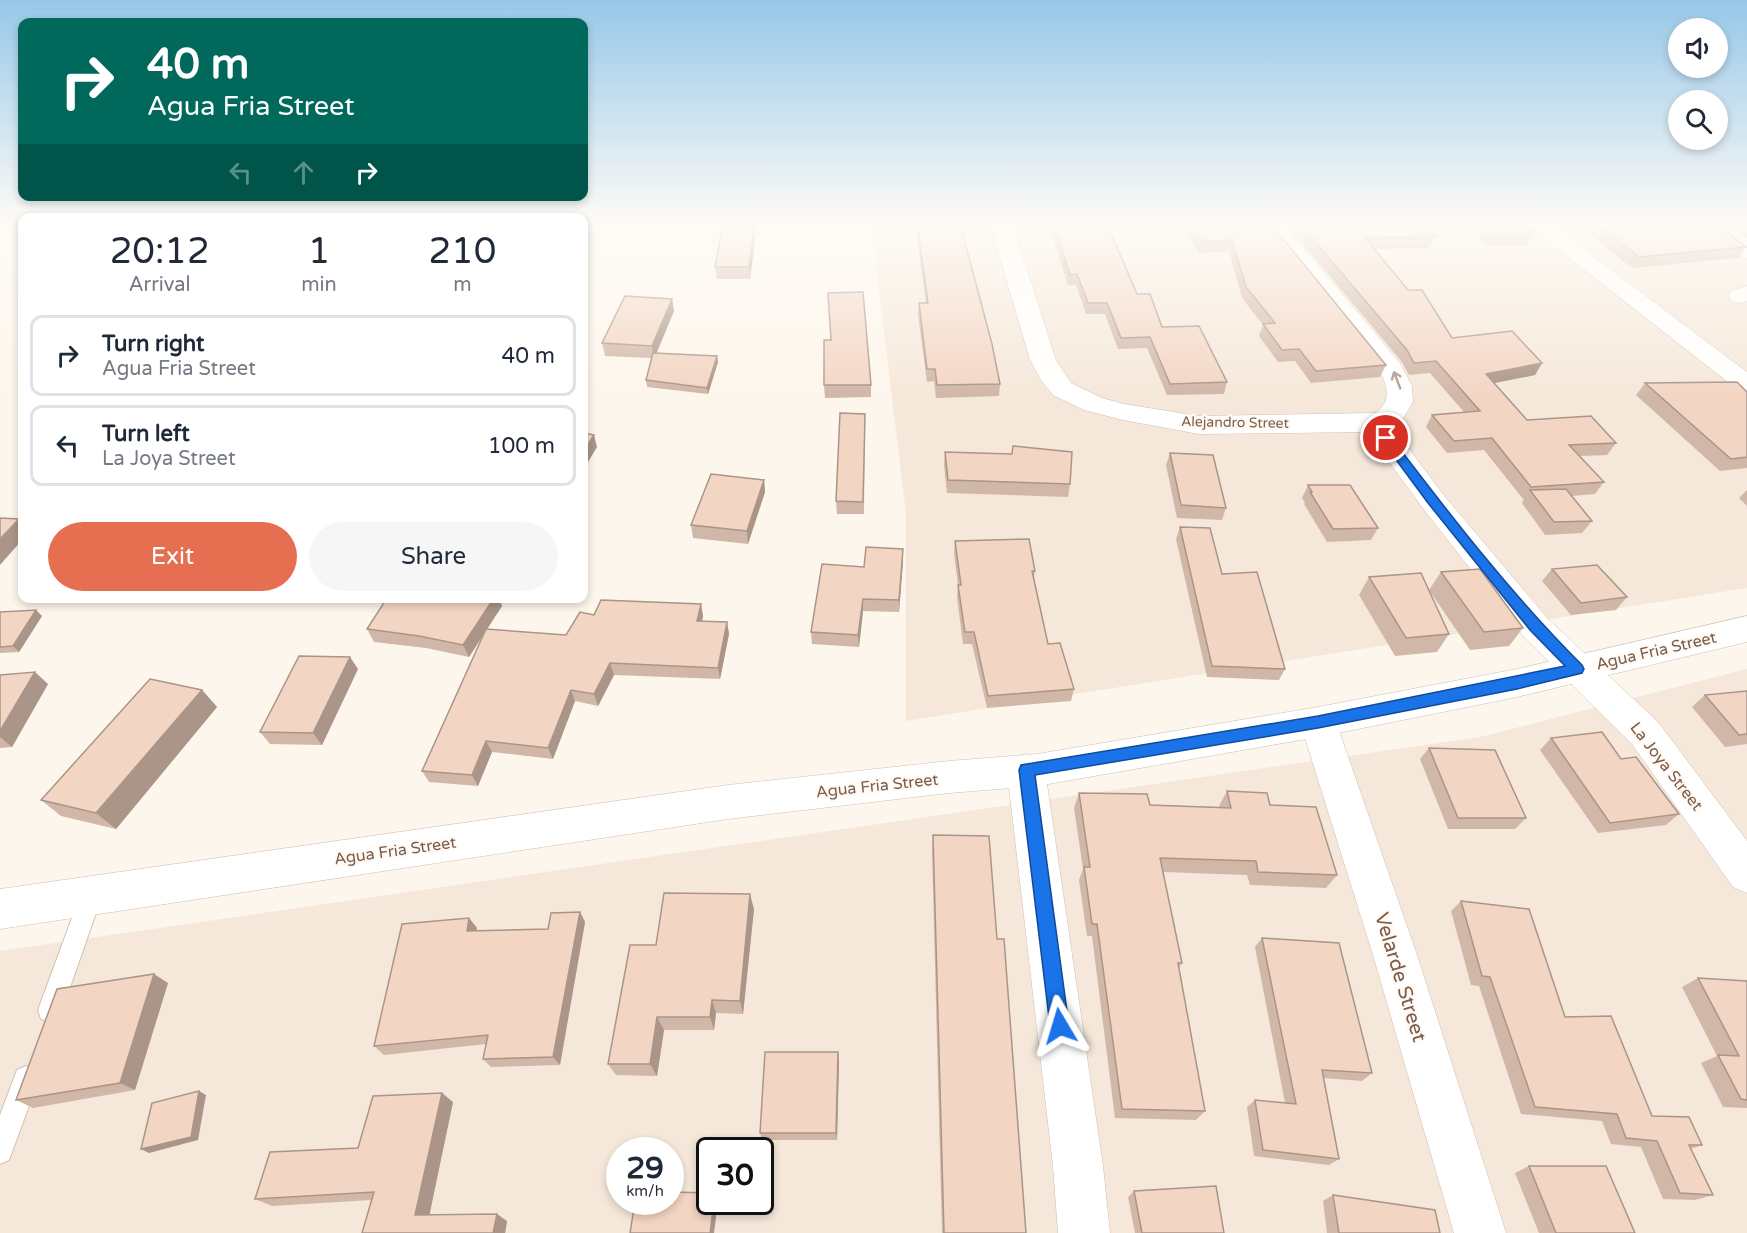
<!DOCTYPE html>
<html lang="en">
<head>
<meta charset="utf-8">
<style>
  body { margin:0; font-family:"Varela Round",sans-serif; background:#f6f6f7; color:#1f2937; height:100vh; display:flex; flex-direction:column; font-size:22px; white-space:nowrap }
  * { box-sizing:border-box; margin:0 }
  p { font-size:20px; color:#747a83 }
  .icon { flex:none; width:33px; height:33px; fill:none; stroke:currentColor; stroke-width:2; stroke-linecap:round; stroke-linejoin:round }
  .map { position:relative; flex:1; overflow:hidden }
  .sheet { position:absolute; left:18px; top:213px; width:570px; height:390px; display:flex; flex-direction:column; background:#fff; border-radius:12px; box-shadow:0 3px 9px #0003 }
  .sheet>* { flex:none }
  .hud { position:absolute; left:18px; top:18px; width:570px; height:183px; border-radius:12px; box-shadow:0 3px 9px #0003; background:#00695c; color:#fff; overflow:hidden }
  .controls { position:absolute; left:1668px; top:18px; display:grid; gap:12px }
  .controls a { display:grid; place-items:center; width:60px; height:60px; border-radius:50%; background:#fff; box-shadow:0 3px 9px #0003; font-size:30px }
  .speed { position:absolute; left:606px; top:1137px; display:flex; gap:12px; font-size:30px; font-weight:700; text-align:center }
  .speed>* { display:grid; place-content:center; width:78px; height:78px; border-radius:50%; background:#fff; box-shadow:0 3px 9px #0003; line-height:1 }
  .speed small { font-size:15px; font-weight:400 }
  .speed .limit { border:3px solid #111; border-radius:9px; background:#fff; color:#111 }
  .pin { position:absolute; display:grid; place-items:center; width:51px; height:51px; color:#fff; margin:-26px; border:3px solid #fff; border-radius:50%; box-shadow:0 2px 6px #0007 }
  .me { position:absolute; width:66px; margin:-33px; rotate:353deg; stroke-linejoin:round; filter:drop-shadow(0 0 4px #0008) }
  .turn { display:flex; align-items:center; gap:21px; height:126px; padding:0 30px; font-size:27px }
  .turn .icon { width:78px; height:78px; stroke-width:2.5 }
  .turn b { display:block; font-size:42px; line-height:51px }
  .lanes { display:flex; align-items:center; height:57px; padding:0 30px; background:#0003; justify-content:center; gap:30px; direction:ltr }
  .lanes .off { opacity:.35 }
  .eta { display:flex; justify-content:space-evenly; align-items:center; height:102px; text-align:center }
  .eta b { font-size:36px; font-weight:600; line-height:42px }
  .cta { display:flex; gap:12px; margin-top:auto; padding:12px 30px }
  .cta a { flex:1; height:69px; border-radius:36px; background:#e76f51; color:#fff; font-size:24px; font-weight:600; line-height:69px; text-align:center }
  .cta a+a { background:#f6f6f7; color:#1f2937 }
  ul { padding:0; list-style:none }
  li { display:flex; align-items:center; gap:18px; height:81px; margin:0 12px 9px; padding:0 18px; border:3px solid #e0e1e3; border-radius:12px }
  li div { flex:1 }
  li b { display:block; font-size:22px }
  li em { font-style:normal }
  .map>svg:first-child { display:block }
  .residential { fill:#f5e8da; fill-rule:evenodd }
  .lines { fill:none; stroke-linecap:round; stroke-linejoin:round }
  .service-casing { stroke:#d1beb0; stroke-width:2 }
  .minor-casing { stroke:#d1beb0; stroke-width:1 }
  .tertiary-casing { stroke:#d1beb0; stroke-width:1 }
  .service { fill:#fff; fill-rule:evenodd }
  .minor { fill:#fff; fill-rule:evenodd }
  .tertiary { fill:#fff; fill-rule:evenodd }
  .wall { fill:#d1b7a8 }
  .shaded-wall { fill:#aa9588 }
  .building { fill:#f3d5c3; stroke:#aa9588; stroke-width:1.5 }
  .oneway { stroke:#af9d94 }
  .route { fill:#1a73e8; stroke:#114b97; stroke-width:1.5 }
  .labels { text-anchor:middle; stroke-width:5; stroke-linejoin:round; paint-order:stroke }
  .far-street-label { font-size:14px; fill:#7a5c4d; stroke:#fffaf3 }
  .street-label { font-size:16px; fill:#7a5c4d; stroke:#fffaf3 }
  .near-street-label { font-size:20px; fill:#7a5c4d; stroke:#fffaf3 }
</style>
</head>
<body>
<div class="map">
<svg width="1747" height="1233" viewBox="0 0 1747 1233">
  <rect width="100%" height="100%" fill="#fdf6ec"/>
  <g class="residential">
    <polygon points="871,224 1747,224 1747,588 906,721 906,514"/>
    <path d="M 1747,669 L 1747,1233 L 0,1233 L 0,951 L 1480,737 ZM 620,1150 L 670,1150 L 670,1202 L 620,1202 ZM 710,1150 L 760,1150 L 760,1202 L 710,1202 Z"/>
  </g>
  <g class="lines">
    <defs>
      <g id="service">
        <polygon points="91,885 99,888 102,896 62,1010 59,1019 50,1022 41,1019 38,1010 80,896 83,888"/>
        <polygon points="26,1066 35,1070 39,1079 9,1160 0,1164 0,1115 17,1070"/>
      </g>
      <g id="minor">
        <path d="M 990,224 L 1012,224 L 1056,360 L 1071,383 L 1102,398 L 1124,404 L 1199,416 L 1375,413 C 1390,404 1388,392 1383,377 L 1261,224 L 1283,224 L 1400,363 L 1412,386 L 1413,402 L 1402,420 L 1392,426 L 1442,493 L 1547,618 L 1658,722 L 1747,841 L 1747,893 L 1733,887 L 1632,744 L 1523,636 L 1422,507 L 1367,432 L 1199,434 L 1123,420 L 1084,410 L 1053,395 L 1041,380 L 1030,360 Z"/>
        <polygon points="1526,224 1550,224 1747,372 1747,392 1738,390"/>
        <polygon points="1697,224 1722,224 1747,241 1747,258 1739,256"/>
        <polygon points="1747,286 1747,301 1740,303 1732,301 1728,296 1732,291"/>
        <polygon points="1318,707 1331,711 1336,722 1417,955 1506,1233 1454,1233 1373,955 1300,722 1305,711"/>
        <polygon points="1026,754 1039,759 1045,770 1103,1166 1110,1233 1058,1233 1053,1166 1007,770 1013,759"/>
      </g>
      <polygon id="tertiary" points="1747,616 1747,642 1517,697 1318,737 1037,786 949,793 728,819 0,929 0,889 728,785 949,761 1037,754 1318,707 1517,669"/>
    </defs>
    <use href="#service" class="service-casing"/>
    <use href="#minor" class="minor-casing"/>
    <use href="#tertiary" class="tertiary-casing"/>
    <use href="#service" class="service"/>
    <use href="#minor" class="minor"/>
    <use href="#tertiary" class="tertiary"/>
  </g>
  <g class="wall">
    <polygon points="915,224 960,224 1000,384 999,396 936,398 934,381 927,382 918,315 919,303 926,303"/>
    <polygon points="1049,224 1107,224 1137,294 1162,327 1227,382 1224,394 1167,395 1147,348 1118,349 1105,314 1086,314 1076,285 1068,285"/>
    <polygon points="1179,224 1271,224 1386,365 1380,377 1311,383 1295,361 1278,362 1259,336 1263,325 1242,298 1229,251 1199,253"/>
    <polygon points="1286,224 1418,224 1435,236 1430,248 1374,249 1408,290 1452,338 1542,363 1535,375 1494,383 1527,420 1616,443 1607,455 1580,456 1604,482 1595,494 1571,496 1592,521 1582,533 1545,535 1522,503 1524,499 1523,499 1484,450 1447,453 1426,427 1432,415 1464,412 1430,373 1409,375 1402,362"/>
    <polygon points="1470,224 1523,224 1534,233 1527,245 1486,246"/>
    <polygon points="1576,224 1716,224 1746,247 1738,258 1632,268"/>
    <polygon points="1727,224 1747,224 1747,238"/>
    <polygon points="754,228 755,240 750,279 717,279 715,267"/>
    <polygon points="828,293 871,385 871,397 825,398 824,385 831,340"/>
    <polygon points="672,299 674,311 657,353 717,356 718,362 708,394 647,387 646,380 651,358 605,356 602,343"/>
    <polygon points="1645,383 1747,392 1747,468 1720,471 1636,395"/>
    <polygon points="865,414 864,514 837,514 836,501"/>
    <polygon points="945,452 1070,484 1068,497 947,493 944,465"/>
    <polygon points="1170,453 1226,508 1222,520 1177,518 1166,465"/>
    <polygon points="764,480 765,492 748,544 693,538 691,525"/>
    <polygon points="1308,485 1378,528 1371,540 1327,542 1304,504 1305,503 1302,498"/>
    <polygon points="1747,490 1747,506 1739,498"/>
    <polygon points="1180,527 1222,574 1285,669 1279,680 1207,677 1176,539"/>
    <polygon points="955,541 1035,571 1034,578 1048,644 1074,689 1071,701 987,708 972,644 963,644 957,597 958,585 954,553"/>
    <polygon points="903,561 899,612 863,611 859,647 812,644 811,632"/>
    <polygon points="1552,569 1627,597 1616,610 1571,615 1542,581"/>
    <polygon points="1441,572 1523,628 1509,646 1470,650 1429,590"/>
    <polygon points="1369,577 1449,634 1437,652 1395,656 1359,595"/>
    <polygon points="387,598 499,598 502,606 487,629 566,635 594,615 701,604 703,616 702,621 727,622 729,634 720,679 614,675 598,706 575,701 553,759 492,752 478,786 429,782 422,771 482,637 469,657 426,648 374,642 367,629"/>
    <polygon points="0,612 42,616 19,652 0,653"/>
    <polygon points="358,669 322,745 270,744 260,732"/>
    <polygon points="0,675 48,684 12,747 0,748"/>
    <polygon points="202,690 217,707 116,829 61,816 41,800"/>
    <polygon points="1747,691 1747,744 1725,747 1692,707 1705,695"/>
    <polygon points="1551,738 1621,759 1679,814 1666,825 1598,833 1540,750"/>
    <polygon points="1429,748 1526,818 1515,829 1448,829 1420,759"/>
    <polygon points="1227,791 1270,805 1337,875 1326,888 1250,885 1247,875 1163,872 1182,963 1179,968 1205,1111 1196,1120 1115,1118 1092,936 1087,936 1079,880 1083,869 1074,808 1079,793 1150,805 1220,807 1219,806"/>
    <polygon points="933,835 1026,1233 942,1233 932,851"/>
    <polygon points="1461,901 1652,1116 1702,1145 1691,1149 1713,1195 1695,1200 1663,1199 1641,1147 1611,1144 1602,1121 1521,1114 1479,986 1471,985 1451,911"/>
    <polygon points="754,909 743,1014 716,1013 714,1030 664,1030 657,1076 616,1075 608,1064 656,945"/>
    <polygon points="580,912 585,922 560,1065 491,1067 483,1059 486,1044 384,1055 374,1046 469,918 477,928 476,931 548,929"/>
    <polygon points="1262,938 1372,1073 1362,1081 1324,1078 1339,1159 1329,1165 1254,1156 1247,1107 1255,1100 1285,1103 1255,947"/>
    <polygon points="1698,978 1747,981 1747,1108 1723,1107 1701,1063 1717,1056 1682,987"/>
    <polygon points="168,983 135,1090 33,1108 16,1100"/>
    <polygon points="838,1052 839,1061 837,1140 762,1140 760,1133"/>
    <polygon points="453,1102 429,1215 507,1221 505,1233 362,1233 371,1200 272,1206 255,1199"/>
    <polygon points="1529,1166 1635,1233 1539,1233 1515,1173"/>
    <polygon points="1134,1191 1224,1233 1135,1233 1128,1197"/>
    <polygon points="1333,1195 1440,1233 1327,1233 1323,1201"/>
  </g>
  <g class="shaded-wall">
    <polygon points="754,228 755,240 750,279 749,267"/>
    <polygon points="672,299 674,311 654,358 652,346"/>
    <polygon points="717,356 718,362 708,394 707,388"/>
    <polygon points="1542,363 1535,375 1479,386 1486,374"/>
    <polygon points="594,435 597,447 584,469 584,451"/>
    <polygon points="764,480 765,492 748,544 747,531"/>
    <polygon points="19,519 22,523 22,540 0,565 0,539"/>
    <polygon points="903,549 903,561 899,612 899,600"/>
    <polygon points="494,598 499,598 502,606 469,657 463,645"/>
    <polygon points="863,599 863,611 859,647 858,635"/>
    <polygon points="701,604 703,616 700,632 697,621"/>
    <polygon points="36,610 42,616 19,652 13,646"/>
    <polygon points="727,622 729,634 720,679 718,668"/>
    <polygon points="350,657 358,669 322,745 313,733"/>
    <polygon points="610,663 614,675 598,706 594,694"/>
    <polygon points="35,672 48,684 12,747 0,737 0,731"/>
    <polygon points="202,690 217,707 116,829 96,813"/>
    <polygon points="571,690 575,701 553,759 548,748"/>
    <polygon points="486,741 492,752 478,786 472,775"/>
    <polygon points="750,894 754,909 743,1014 740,1001"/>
    <polygon points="580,912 585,922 560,1065 553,1057"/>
    <polygon points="469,918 477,928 474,941 467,931"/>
    <polygon points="154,974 168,983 135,1090 120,1083"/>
    <polygon points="712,1000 716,1013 714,1030 710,1017"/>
    <polygon points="657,1017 664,1030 657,1076 650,1064"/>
    <polygon points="838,1052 839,1061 837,1140 836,1133"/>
    <polygon points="199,1091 206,1095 198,1140 149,1153 141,1149"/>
    <polygon points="442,1093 453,1102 428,1222 415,1215"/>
    <polygon points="714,1202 718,1202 714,1233 710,1233"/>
    <polygon points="497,1214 507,1221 505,1233 493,1233"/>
  </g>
  <g class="building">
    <polygon points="917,224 960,224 992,344 1000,384 937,385 935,369 927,369 919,303 928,303"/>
    <polygon points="1054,224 1107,224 1137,294 1150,294 1162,327 1199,326 1227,382 1170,384 1150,337 1121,338 1107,303 1088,303 1077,274 1070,275"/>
    <polygon points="1190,224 1271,224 1386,365 1316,371 1299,349 1282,350 1263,324 1275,323 1246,287 1232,240 1203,242"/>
    <polygon points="1300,224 1418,224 1435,236 1365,238 1408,290 1422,290 1452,338 1512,331 1542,363 1486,374 1527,420 1591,416 1616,443 1569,445 1604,482 1531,487 1492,438 1454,441 1432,415 1480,411 1436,361 1414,363 1407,350"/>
    <polygon points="1484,224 1523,224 1534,233 1492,235"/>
    <polygon points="1596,224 1716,224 1746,247 1639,257"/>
    <polygon points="722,228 754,228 749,267 715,267"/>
    <polygon points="863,292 871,385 824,385 824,340 831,340 828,293"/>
    <polygon points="625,296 672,299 652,346 602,343"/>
    <polygon points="653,353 717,356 707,388 646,380"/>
    <polygon points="1737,382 1747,392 1747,457 1731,459 1645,383"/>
    <polygon points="840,413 865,414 863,502 836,501"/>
    <polygon points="584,433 594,435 584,451"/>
    <polygon points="1013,446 1072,452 1070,484 948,480 945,452 1012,454"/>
    <polygon points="1170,453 1213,455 1226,508 1181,505"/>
    <polygon points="711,474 764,480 747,531 691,525"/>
    <polygon points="1308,485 1350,485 1378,528 1333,529 1310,492 1312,492"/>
    <polygon points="1566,489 1592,521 1554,522 1530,490"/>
    <polygon points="0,518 19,519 0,539"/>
    <polygon points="1180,527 1210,528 1222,574 1257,572 1285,669 1212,666"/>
    <polygon points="1029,539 1035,571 1032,571 1048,644 1060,643 1074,689 988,696 974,632 965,632 958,585 961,585 955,541"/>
    <polygon points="866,547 903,549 899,600 863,599 858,635 811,632 822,564 864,567"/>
    <polygon points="1597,565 1627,597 1581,603 1552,569"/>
    <polygon points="1480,569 1523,628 1484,632 1441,572"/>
    <polygon points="1421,573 1449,634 1406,638 1369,577"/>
    <polygon points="387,598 494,598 463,645 419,636 367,629"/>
    <polygon points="601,600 701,604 697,621 727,622 718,668 610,663 594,694 571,690 548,748 486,741 472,775 422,771 486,629 566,635 580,612 594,615"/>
    <polygon points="36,610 13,646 0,647 0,612"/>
    <polygon points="299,656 350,657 313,733 260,732"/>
    <polygon points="35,672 0,731 0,675"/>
    <polygon points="150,679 202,690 96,813 41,800"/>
    <polygon points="1747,691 1747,734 1739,735 1705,695"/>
    <polygon points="1602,732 1621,759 1636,757 1679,814 1610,823 1551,738"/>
    <polygon points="1429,748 1495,750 1526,818 1458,818"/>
    <polygon points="1227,791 1267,793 1270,805 1316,807 1337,875 1258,872 1256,861 1160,858 1182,963 1178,963 1205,1111 1122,1109 1097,924 1092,924 1084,867 1090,867 1079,793 1147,794 1150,805 1231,808"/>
    <polygon points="933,835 989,836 997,939 1004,939 1026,1233 944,1233"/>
    <polygon points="664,893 750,894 740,1001 712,1000 710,1017 657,1017 650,1064 608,1064 630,945 656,945"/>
    <polygon points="1461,901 1529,909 1565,1017 1611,1016 1652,1116 1689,1117 1702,1145 1689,1145 1713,1195 1680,1193 1657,1141 1626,1138 1617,1114 1535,1107 1490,977 1482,976"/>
    <polygon points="580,912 553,1057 483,1059 488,1035 374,1046 402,924 469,918 467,931 548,929 551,913"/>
    <polygon points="1262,938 1339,943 1372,1073 1322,1070 1339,1159 1263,1150 1255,1100 1296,1104"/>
    <polygon points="154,974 120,1083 16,1100 57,989"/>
    <polygon points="1698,978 1747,981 1747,1100 1741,1099 1718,1055 1739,1056"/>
    <polygon points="765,1052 838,1052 836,1133 760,1133"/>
    <polygon points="199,1091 191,1137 141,1149 152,1103"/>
    <polygon points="442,1093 415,1215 497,1214 493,1233 362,1233 374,1192 255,1199 270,1152 358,1148 373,1096"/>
    <polygon points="1529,1166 1606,1166 1635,1233 1556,1233"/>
    <polygon points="1216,1186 1224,1233 1142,1233 1134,1191"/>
    <polygon points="670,1192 710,1193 710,1202 714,1202 710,1233 630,1233 635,1202 670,1202"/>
    <polygon points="1333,1195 1435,1210 1440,1233 1339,1233"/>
  </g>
  <defs><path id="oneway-shaft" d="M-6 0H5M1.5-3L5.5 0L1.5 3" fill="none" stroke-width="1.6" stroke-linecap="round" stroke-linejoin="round" transform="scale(1.5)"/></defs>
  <use class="oneway" href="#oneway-shaft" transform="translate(1397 380) rotate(-111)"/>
  <linearGradient id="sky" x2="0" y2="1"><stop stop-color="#97c7e8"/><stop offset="0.56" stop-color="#fefbf6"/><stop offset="1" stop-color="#fefbf6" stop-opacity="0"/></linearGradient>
  <rect width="1747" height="397" fill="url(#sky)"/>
  <path class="route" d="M 1386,435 L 1390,436 C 1450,515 1511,594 1582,665 L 1584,669 L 1582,673 L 1517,689 L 1318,728 L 1035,775 L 1069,1026 L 1066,1032 L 1060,1035 L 1053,1032 L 1050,1026 L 1019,770 L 1021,765 L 1318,716 L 1565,666 L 1530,630 L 1428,503 L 1380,438 Z"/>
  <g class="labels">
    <g class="far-street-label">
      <text transform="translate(1235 422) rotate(1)" y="5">Alejandro Street</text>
    </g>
    <g class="street-label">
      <text transform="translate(1656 650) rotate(-13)" y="6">Agua Fria Street</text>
      <text transform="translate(1667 766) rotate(52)" y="6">La Joya Street</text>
      <text transform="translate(877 785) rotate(-6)" y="6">Agua Fria Street</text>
      <text transform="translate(395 850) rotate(-8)" y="6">Agua Fria Street</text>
    </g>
    <g class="near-street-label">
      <text transform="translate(1401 977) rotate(73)" y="7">Velarde Street</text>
    </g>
  </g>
</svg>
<div class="controls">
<a><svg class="icon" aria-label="sound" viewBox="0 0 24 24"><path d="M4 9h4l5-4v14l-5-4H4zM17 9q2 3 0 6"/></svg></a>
<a><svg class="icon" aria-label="search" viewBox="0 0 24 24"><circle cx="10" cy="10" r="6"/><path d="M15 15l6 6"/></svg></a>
</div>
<div class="speed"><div>29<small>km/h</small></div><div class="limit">30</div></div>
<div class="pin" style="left:1386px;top:438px;background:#d93025"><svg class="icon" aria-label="arrive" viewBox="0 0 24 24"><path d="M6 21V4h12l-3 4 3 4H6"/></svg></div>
<svg class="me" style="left:1060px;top:1026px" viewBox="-20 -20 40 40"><path d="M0-17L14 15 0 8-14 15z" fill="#1a73e8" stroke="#fff" stroke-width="4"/></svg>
<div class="hud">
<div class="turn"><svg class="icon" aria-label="right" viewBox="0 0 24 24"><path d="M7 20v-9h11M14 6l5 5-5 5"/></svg><div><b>40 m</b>Agua Fria Street</div></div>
<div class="lanes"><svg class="icon off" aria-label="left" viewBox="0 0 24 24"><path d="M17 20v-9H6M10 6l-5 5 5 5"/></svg><svg class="icon off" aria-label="ahead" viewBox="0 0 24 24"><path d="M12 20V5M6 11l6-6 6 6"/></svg><svg class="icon" aria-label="right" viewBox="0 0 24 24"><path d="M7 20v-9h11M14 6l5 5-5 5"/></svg></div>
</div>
<section class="sheet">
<div class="eta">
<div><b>20:12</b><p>Arrival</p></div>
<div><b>1</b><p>min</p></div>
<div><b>210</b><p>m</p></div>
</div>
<ul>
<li><svg class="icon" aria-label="right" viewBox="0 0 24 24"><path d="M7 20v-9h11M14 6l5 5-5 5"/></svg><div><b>Turn right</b><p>Agua Fria Street</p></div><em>40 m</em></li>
<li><svg class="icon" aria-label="left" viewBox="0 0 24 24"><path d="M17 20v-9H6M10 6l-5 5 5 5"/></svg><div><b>Turn left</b><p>La Joya Street</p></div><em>100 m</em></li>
</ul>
<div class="cta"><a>Exit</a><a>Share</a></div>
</section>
</div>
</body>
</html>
